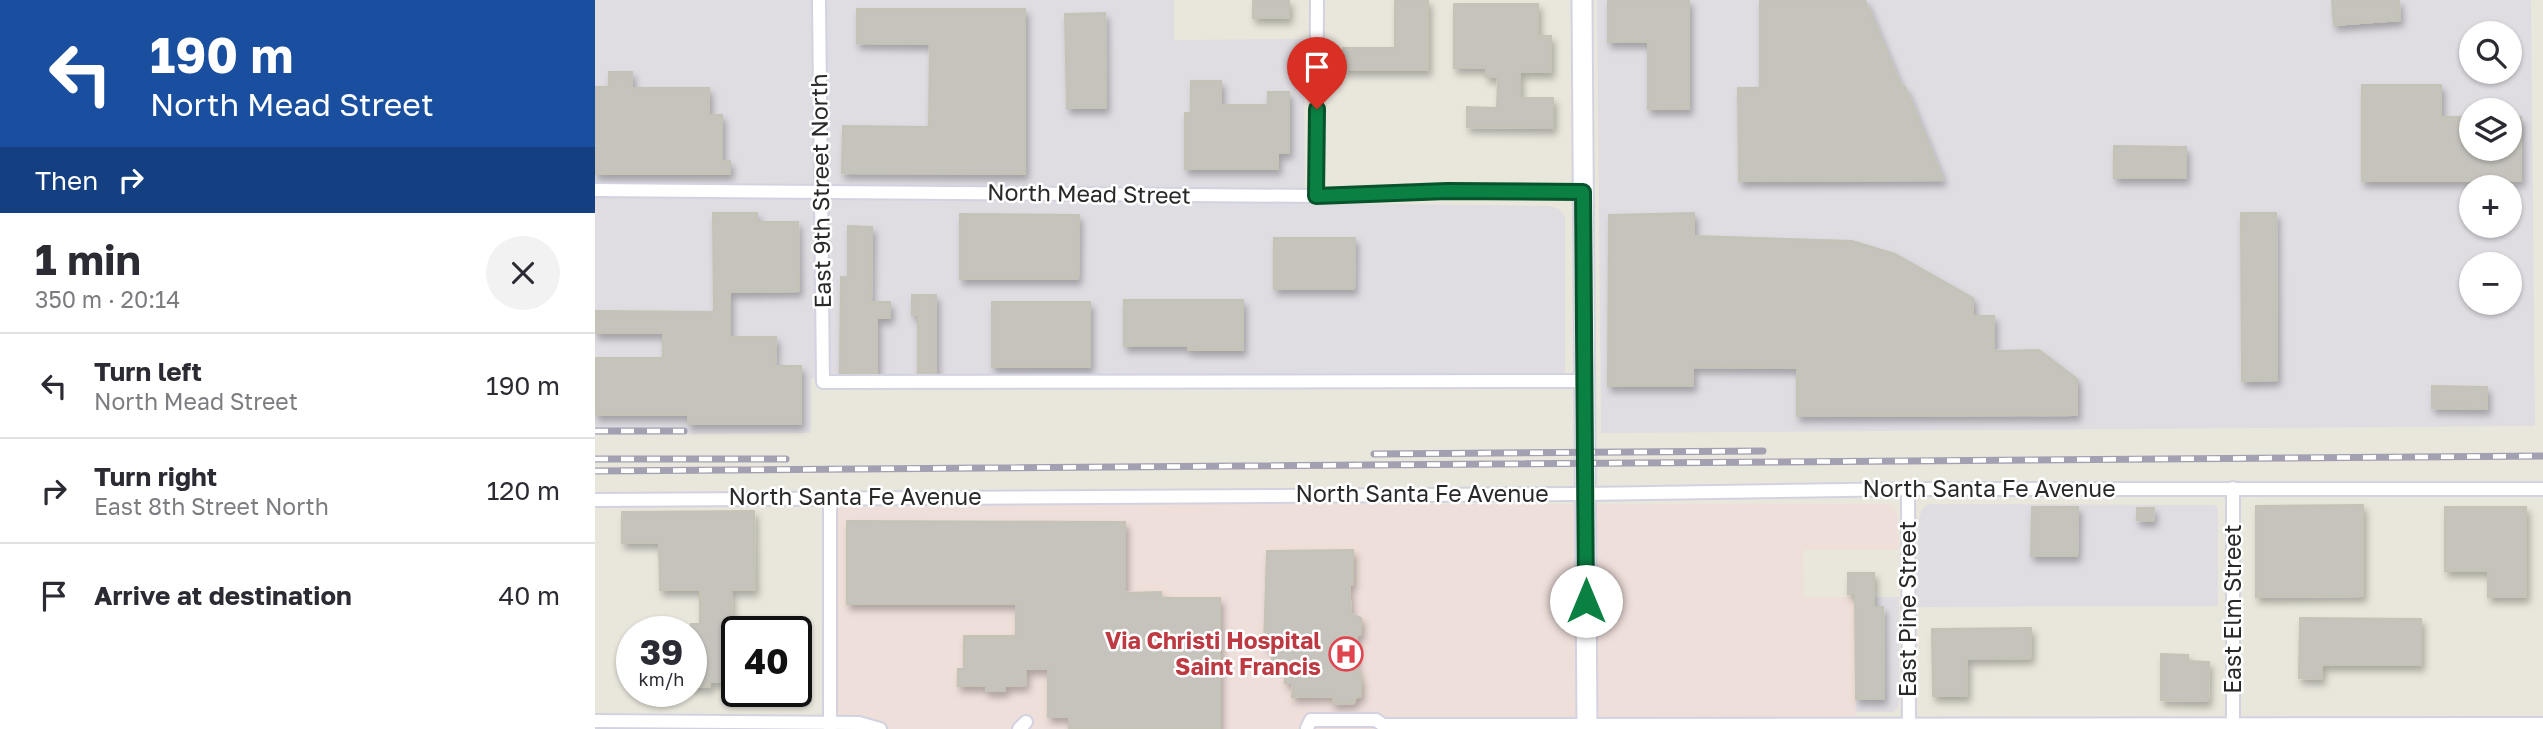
<!DOCTYPE html>
<html lang="en">
<head>
<meta charset="utf-8">
<style>
  body { margin:0; font-family:"Golos Text",sans-serif; background:#f2f2f3; color:#2b2b33; height:100vh; display:flex; flex-direction:column; font-size:26px; white-space:nowrap }
  * { box-sizing:border-box; margin:0 }
  p { font-size:23px; color:#7c7c81 }
  .icon { flex:none; width:38px; height:38px; fill:none; stroke:currentColor; stroke-width:2; stroke-linecap:round; stroke-linejoin:round }
  .map { position:relative; flex:1; overflow:hidden }
  .drawer { display:flex; flex-direction:column; background:#fff; width:595px }
  .drawer>* { flex:none }
  .guide { background:#1a4fa0; color:#fff; overflow:hidden }
  .fabs { position:absolute; left:1864px; top:21px; display:grid; gap:14px }
  .fabs a { display:grid; place-items:center; width:63px; height:63px; border-radius:50%; background:#fff; box-shadow:0 2px 5px #0004; font-size:35px }
  .speed { position:absolute; left:21px; top:616px; display:flex; gap:14px; font-size:35px; font-weight:700; text-align:center }
  .speed>* { display:grid; place-content:center; width:91px; height:91px; border-radius:50%; background:#fff; box-shadow:0 2px 5px #0004; line-height:1 }
  .speed small { font-size:18px; font-weight:400 }
  .speed .limit { border:4px solid #111; border-radius:10px; background:#fff; color:#111 }
  .pin { position:absolute; display:grid; place-items:center; width:60px; height:60px; color:#fff; margin:-72px -30px; border-radius:50% 50% 50% 0; rotate:-45deg; box-shadow:0 0 7px #0007 }
  .pin .icon { rotate:45deg }
  .me { position:absolute; width:77px; margin:-38px; rotate:0deg; stroke-linejoin:round; filter:drop-shadow(0 0 5px #0008) }
  .turn { display:flex; align-items:center; gap:24px; height:147px; padding:0 35px; font-size:32px }
  .turn .icon { width:91px; height:91px; stroke-width:2.5 }
  .turn b { display:block; font-size:49px; line-height:60px }
  .then { display:flex; align-items:center; height:66px; padding:0 35px; background:#0003; gap:14px; font-size:26px }
  .round { display:grid; place-items:center; flex:none; width:74px; height:74px; border-radius:37px; background:#f2f2f3 }
  .summary { display:flex; align-items:center; justify-content:space-between; height:119px; padding:0 35px }
  h1 { font-size:42px; font-weight:700; line-height:52px }
  ul { padding:0; list-style:none }
  li { display:flex; align-items:center; gap:21px; height:105px; padding:0 35px; border-top:2px solid #e1e1e2 }
  li div { flex:1 }
  li b { display:block; font-size:26px }
  li em { font-style:normal }
  main { display:flex; flex:1; min-height:0 }
  .map>svg:first-child { display:block }
  .industrial { fill:#dfdce2; fill-rule:evenodd }
  .medical { fill:#efdfda }
  .building { fill:#c5c3bc; stroke:#c4c3b6; stroke-width:2; filter:url(#shadow) }
  .lines { fill:none; stroke-linecap:round; stroke-linejoin:round }
  .street-casing { stroke:#d3d2e0; stroke-width:16 }
  .secondary-casing { stroke:#d3d2e0; stroke-width:23 }
  .street { stroke:#fff; stroke-width:12 }
  .secondary { stroke:#fff; stroke-width:19 }
  .rail-casing { stroke:#a2a0b1; stroke-width:7 }
  .rail { stroke:#fff; stroke-width:4.5; stroke-dasharray:13; stroke-linecap:butt }
  .route-casing { stroke:#07532c; stroke-width:18 }
  .route { stroke:#0b8043; stroke-width:12 }
  .labels { text-anchor:middle; stroke-width:5; stroke-linejoin:round; paint-order:stroke }
  .street-label { font-size:23px; fill:#292929; stroke:#fff }
  .health-label { font-size:23px; font-weight:bold; fill:#be3a42; stroke:#fff; text-anchor:end }
</style>
</head>
<body>
<main>
<section class="drawer">
<div class="guide">
<div class="turn"><svg class="icon" aria-label="left" viewBox="0 0 24 24"><path d="M17 20v-9H6M10 6l-5 5 5 5"/></svg><div><b>190 m</b>North Mead Street</div></div>
<div class="then">Then<svg class="icon" aria-label="right" viewBox="0 0 24 24"><path d="M7 20v-9h11M14 6l5 5-5 5"/></svg></div>
</div>
<div class="summary"><div><h1>1 min</h1><p>350 m · 20:14</p></div><a class="round"><svg class="icon" aria-label="close" viewBox="0 0 24 24"><path d="M6 6l12 12M18 6L6 18"/></svg></a></div>
<ul>
<li><svg class="icon" aria-label="left" viewBox="0 0 24 24"><path d="M17 20v-9H6M10 6l-5 5 5 5"/></svg><div><b>Turn left</b><p>North Mead Street</p></div><em>190 m</em></li>
<li><svg class="icon" aria-label="right" viewBox="0 0 24 24"><path d="M7 20v-9h11M14 6l5 5-5 5"/></svg><div><b>Turn right</b><p>East 8th Street North</p></div><em>120 m</em></li>
<li><svg class="icon" aria-label="arrive" viewBox="0 0 24 24"><path d="M6 21V4h12l-3 4 3 4H6"/></svg><div><b>Arrive at destination</b></div><em>40 m</em></li>
</ul>
</section>
<div class="map">
<svg width="1948" height="729" viewBox="0 0 1948 729">
  <defs>
    <filter id="shadow"><feDropShadow dx="3" dy="5.5" stdDeviation="3.5" flood-color="#0004"/></filter>
  </defs>
  <rect width="100%" height="100%" fill="#e9e7dc"/>
  <g class="industrial">
    <polygon points="0,0 579,0 579,40 709,39 710,203 955,206 964,209 970,217 970,371 968,378 216,379 216,433 0,435"/>
    <path d="M 1002,0 L 1936,0 L 1940,426 L 1006,433 ZM 1876,33 L 1914,33 L 1914,72 L 1876,72 ZM 1876,110 L 1914,110 L 1914,149 L 1876,149 ZM 1876,187 L 1914,187 L 1914,226 L 1876,226 ZM 1876,264 L 1914,264 L 1914,303 L 1876,303 Z"/>
    <polygon points="1334,504 1620,505 1623,509 1623,606 1321,607 1324,519 1327,509"/>
    <polygon points="1261,597 1304,597 1304,701 1303,708 1298,712 1261,712"/>
  </g>
  <polygon class="medical" points="239,504 1293,504 1300,509 1303,518 1304,550 1208,550 1209,597 1261,597 1261,729 241,729"/>
  <g class="building">
    <rect x="658" y="0" width="36" height="18"/>
    <polygon points="800,0 833,0 833,70 748,70 748,48 800,48"/>
    <polygon points="1013,0 1094,0 1094,109 1053,109 1053,42 1013,42"/>
    <polygon points="1165,0 1270,0 1306,87 1310,87 1348,180 1144,181 1143,88 1165,88"/>
    <polygon points="1737,0 1804,0 1805,20 1739,25"/>
    <polygon points="859,4 943,4 943,36 956,36 956,72 925,72 925,98 958,98 958,128 872,127 872,107 902,108 903,77 891,77 891,68 859,68"/>
    <polygon points="262,9 430,9 430,174 247,173 248,126 334,127 335,44 262,43"/>
    <polygon points="510,13 511,108 472,108 470,14"/>
    <polygon points="14,72 37,72 37,88 114,88 114,115 127,115 127,161 135,161 135,174 0,174 0,87 14,87"/>
    <polygon points="596,81 626,81 626,105 673,105 673,92 694,92 694,153 683,153 683,169 590,169 590,113 596,113"/>
    <polygon points="1767,85 1846,85 1846,117 1876,117 1876,149 1914,149 1914,117 1926,117 1926,181 1767,181"/>
    <polygon points="1519,146 1591,147 1591,178 1519,178"/>
    <polygon points="118,213 162,213 162,222 203,222 204,291 135,292 135,337 181,337 180,366 206,366 206,424 93,424 93,415 0,415 0,358 68,358 68,333 0,333 0,311 119,312"/>
    <polygon points="1099,213 1099,236 1257,241 1300,254 1378,298 1378,316 1399,316 1399,351 1444,350 1482,379 1482,415 1202,416 1202,368 1098,367 1098,386 1013,386 1014,215"/>
    <polygon points="1646,213 1681,213 1682,380 1647,381"/>
    <polygon points="365,214 484,215 483,279 365,279"/>
    <polygon points="253,226 277,227 276,302 295,302 295,318 282,318 282,373 245,373 246,277 253,277"/>
    <polygon points="679,238 760,238 759,289 679,289"/>
    <polygon points="317,295 341,295 341,373 323,373 323,315 317,315"/>
    <polygon points="529,300 648,300 648,350 593,350 593,346 529,346"/>
    <rect x="397" y="302" width="98" height="65"/>
    <polygon points="1837,386 1892,387 1892,409 1837,408"/>
    <polygon points="1768,505 1768,596 1661,597 1661,506"/>
    <polygon points="1437,507 1483,507 1482,556 1436,556"/>
    <polygon points="1850,507 1931,507 1931,597 1893,597 1893,571 1850,571"/>
    <polygon points="1542,508 1559,508 1558,521 1542,520"/>
    <polygon points="159,511 160,590 136,590 137,654 131,654 131,661 127,661 127,682 115,682 115,687 96,687 96,624 105,624 105,590 65,590 64,543 27,543 27,512"/>
    <polygon points="252,521 530,522 530,593 566,592 566,598 625,598 625,729 474,729 474,717 453,717 453,669 431,669 431,685 410,686 410,691 391,691 391,686 363,686 363,669 369,669 369,636 421,636 421,604 252,604"/>
    <polygon points="758,550 758,584 754,585 756,614 766,618 766,634 762,636 761,665 766,680 766,696 760,698 759,703 738,704 738,696 697,697 698,683 690,683 690,665 677,666 677,647 669,645 672,551"/>
    <polygon points="1253,573 1279,573 1279,607 1288,607 1289,699 1261,699 1260,594 1253,594"/>
    <polygon points="1705,618 1826,619 1826,665 1727,665 1727,679 1704,678"/>
    <polygon points="1436,628 1436,658 1372,659 1372,696 1338,696 1337,629"/>
    <polygon points="1566,654 1593,655 1593,661 1614,662 1613,701 1566,700"/>
  </g>
  <g class="lines">
    <defs>
      <g id="street">
        <polyline points="224,0 228,382 989,381"/>
        <polyline points="0,190 721,196 852,191 988,192"/>
        <polyline points="721,196 722,0"/>
        <polyline points="1638,488 1638,729"/>
        <polyline points="1313,489 1314,729"/>
        <polyline points="235,497 235,729"/>
        <polyline points="0,500 990,494 1313,489 1948,489"/>
        <polyline points="0,721 264,723 285,729"/>
        <polyline points="712,728 716,720 781,720 788,725 829,725 1948,724"/>
        <polyline points="424,729 431,722"/>
      </g>
      <polyline id="secondary" points="987,0 992,729"/>
    </defs>
    <use href="#street" class="street-casing"/>
    <use href="#secondary" class="secondary-casing"/>
    <use href="#street" class="street"/>
    <use href="#secondary" class="secondary"/>
    <defs>
      <g id="rail">
        <polyline points="0,431 89,431"/>
        <polyline points="779,454 1168,451"/>
        <polyline points="0,459 191,459"/>
        <polyline points="0,471 1948,456"/>
      </g>
    </defs>
    <use href="#rail" class="rail-casing"/>
    <use href="#rail" class="rail"/>
  </g>
  <g class="lines">
    <defs>
      <polyline id="route" points="722,109 721,196 852,191 988,192 991,601"/>
    </defs>
    <use href="#route" class="route-casing"/>
    <use href="#route" class="route"/>
  </g>
  <defs>
    <symbol id="hospital-ring" viewBox="-11 -11 22 22"><circle r="9.5" fill="#fff" stroke="#e0444e" stroke-width="1.5"/><path d="M-5-5h3v3.5h4V-5h3V5h-3V1.5h-4V5h-3Z" fill="#e0444e"/></symbol>
  </defs>
  <g fill-rule="evenodd">
    <use href="#hospital-ring" x="732" y="635" width="38" height="38"/>
  </g>
  <g class="labels">
    <g class="street-label">
      <text transform="translate(226 191) rotate(-91)" y="8">East 9th Street North</text>
      <text transform="translate(494 194) rotate(1)" y="8">North Mead Street</text>
      <text x="1394" y="497">North Santa Fe Avenue</text>
      <text x="827" y="502">North Santa Fe Avenue</text>
      <text x="260" y="505">North Santa Fe Avenue</text>
      <text transform="translate(1313 609) rotate(-90)" y="8">East Pine Street</text>
      <text transform="translate(1638 609) rotate(-90)" y="8">East Elm Street</text>
    </g>
    <g class="health-label">
      <text x="726" y="649">Via Christi Hospital<tspan x="726" dy="26">Saint Francis</tspan></text>
    </g>
  </g>
</svg>
<div class="fabs">
<a><svg class="icon" aria-label="search" viewBox="0 0 24 24"><circle cx="10" cy="10" r="6"/><path d="M15 15l6 6"/></svg></a>
<a><svg class="icon" aria-label="layers" viewBox="0 0 24 24"><path d="M12 4l9 5-9 5-9-5zM3 14l9 5 9-5"/></svg></a>
<a>+</a>
<a>−</a>
</div>
<div class="speed"><div>39<small>km/h</small></div><div class="limit">40</div></div>
<div class="pin" style="left:722px;top:109px;background:#d93025"><svg class="icon" aria-label="arrive" viewBox="0 0 24 24"><path d="M6 21V4h12l-3 4 3 4H6"/></svg></div>
<svg class="me" style="left:991px;top:601px" viewBox="-20 -20 40 40"><circle r="19" fill="#fff"/><path d="M0-13L10 11 0 6-10 11z" fill="#0b8043"/></svg>
</div>
</main>
</body>
</html>
